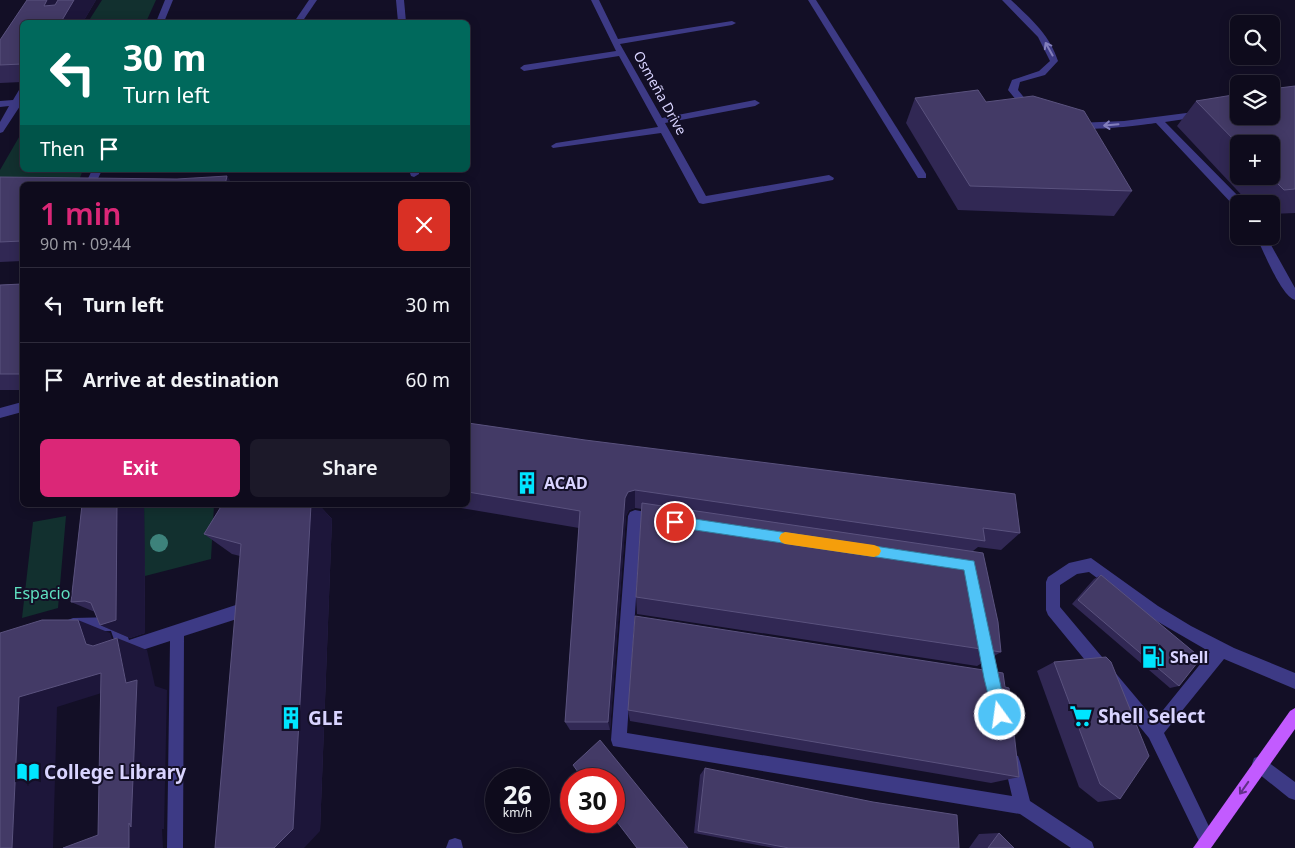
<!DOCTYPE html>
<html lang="en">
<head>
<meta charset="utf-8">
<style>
  body { margin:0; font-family:"Noto Sans",sans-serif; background:#1c1929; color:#f1f3f6; height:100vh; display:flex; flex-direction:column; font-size:19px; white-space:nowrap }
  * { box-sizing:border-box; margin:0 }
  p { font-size:16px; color:#9b9ba3 }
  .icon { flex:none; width:28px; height:28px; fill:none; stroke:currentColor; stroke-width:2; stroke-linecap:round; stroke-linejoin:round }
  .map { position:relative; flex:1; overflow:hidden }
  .details { position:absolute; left:20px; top:182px; width:450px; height:325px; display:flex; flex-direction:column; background:#0e0b1c; border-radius:8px; box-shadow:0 2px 12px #0003,0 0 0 1px #2e2b3b }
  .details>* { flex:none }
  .banner { position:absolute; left:20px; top:20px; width:450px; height:152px; border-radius:8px; box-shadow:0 2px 12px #0003,0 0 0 1px #2e2b3b; background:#00695c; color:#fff; overflow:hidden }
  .buttons { position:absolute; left:1230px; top:15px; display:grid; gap:10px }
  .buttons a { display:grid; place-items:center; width:50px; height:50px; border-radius:8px; background:#0e0b1c; box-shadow:0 2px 12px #0003,0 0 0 1px #2e2b3b; font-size:25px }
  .speed { position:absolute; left:485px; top:768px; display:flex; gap:10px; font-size:25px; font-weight:700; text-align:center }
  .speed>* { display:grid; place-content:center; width:65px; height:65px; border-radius:50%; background:#0e0b1c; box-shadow:0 2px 12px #0003,0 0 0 1px #2e2b3b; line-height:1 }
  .speed small { font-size:12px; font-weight:400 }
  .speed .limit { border:8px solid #d22; background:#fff; color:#111 }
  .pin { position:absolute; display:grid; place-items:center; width:42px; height:42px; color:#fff; margin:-21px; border:2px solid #fff; border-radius:50%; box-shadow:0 1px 5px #0007 }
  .me { position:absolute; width:55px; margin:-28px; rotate:346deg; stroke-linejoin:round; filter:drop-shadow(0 0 4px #0008) }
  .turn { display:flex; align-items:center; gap:18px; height:105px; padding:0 20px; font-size:22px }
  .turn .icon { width:65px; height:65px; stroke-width:2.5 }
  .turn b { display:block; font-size:35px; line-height:42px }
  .then { display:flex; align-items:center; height:48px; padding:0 20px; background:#0003; gap:10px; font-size:19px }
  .round { display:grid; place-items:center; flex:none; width:52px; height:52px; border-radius:8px; background:#1c1929 }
  .headline { display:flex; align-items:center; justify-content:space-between; height:85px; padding:0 20px }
  h1 { font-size:30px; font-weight:600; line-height:38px; color:#db2777 }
  .action { display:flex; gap:10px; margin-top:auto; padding:10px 20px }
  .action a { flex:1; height:58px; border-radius:8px; background:#db2777; color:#fff; font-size:20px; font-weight:600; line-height:58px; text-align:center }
  .action a+a { background:#1c1929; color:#f1f3f6 }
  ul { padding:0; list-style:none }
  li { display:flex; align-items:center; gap:15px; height:75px; padding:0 20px; border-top:1px solid #2e2b3b }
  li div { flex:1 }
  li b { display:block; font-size:19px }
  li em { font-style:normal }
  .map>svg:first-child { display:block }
  .green { fill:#12302f }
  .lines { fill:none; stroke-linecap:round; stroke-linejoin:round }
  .minor { fill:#3d3a85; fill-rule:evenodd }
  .major { fill:#c25bff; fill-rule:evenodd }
  .tree { fill:#3d827b }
  .wall { fill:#312854; fill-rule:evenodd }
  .shaded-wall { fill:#1d163a }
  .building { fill:#433a66; stroke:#5a527e }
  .oneway { stroke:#837fbc }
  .oneway2 { stroke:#623188 }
  .route { fill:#4fc3f7; stroke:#337fa1 }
  .slow { fill:#f59e0b }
  .labels { text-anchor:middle; stroke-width:4; stroke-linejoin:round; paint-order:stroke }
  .far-street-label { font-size:14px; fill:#d9d4ff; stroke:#130f26 }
  .poi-label { font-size:16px; font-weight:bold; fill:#d9d4ff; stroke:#130f26; text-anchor:start }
  .park-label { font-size:16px; fill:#5fe0c0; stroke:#130f26 }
  .near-poi-label { font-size:19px; font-weight:bold; fill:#d9d4ff; stroke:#130f26; text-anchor:start }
</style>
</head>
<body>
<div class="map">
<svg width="1295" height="848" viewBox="0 0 1295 848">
  <rect width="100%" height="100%" fill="#130f26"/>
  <g class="green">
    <polygon points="102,0 156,0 146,22 88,22"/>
    <polygon points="22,132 22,170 83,170 77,185 0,186 0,170"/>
    <polygon points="144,505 214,505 211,559 145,576"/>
    <polygon points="66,516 58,608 22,618 33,522"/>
  </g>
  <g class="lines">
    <g class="minor">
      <polygon points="165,0 173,0 164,22 156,22"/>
      <polygon points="309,0 317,0 302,22 294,22"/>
      <polygon points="396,0 404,0 406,22 398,22"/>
      <polygon points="591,0 599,0 618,39 732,21 736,23 732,25 620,44 662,118 755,100 760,103 755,106 665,123 706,196 829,175 834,178 833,180 703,204 699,203 661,133 553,148 551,146 556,143 658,127 619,56 524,71 520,68 524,65 616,51"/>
      <polygon points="808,0 816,0 926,174 926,178 918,178"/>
      <path d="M 1002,0 L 1011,0 C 1030,18 1050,35 1058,61 L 1045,75 L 1020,82 L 1018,90 L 1034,110 L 1029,113 L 1026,112 L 1008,90 L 1012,80 L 1039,71 L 1050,61 L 1038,37 Z"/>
      <polygon points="22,89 22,103 3,132 0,133 0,122 9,106 0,107 0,101 13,100 19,90"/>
      <path d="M 1202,111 L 1207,114 L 1205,116 L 1165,122 L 1243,201 L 1244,204 L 1239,204 L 1239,208 L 1235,207 L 1156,123 C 1142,125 1081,133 1072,126 L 1077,123 L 1124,121 Z"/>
      <polygon points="92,170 102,170 95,185 85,185"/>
      <polygon points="409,170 419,170 419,174 414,177 411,176"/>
      <path d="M 1256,236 L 1266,236 L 1295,288 L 1295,300 C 1281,296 1263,250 1256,236 Z"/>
      <polygon points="22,402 22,412 0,418 0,408"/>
      <polygon points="635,510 662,515 664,519 662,523 657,525 641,523 627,733 1012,796 1004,762 1006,756 1012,754 1018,756 1020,762 1030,801 1092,842 1094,848 1071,848 1020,814 613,746 611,740 628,516 630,512"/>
      <path d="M 1091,558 L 1158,606 L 1191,626 L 1234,648 L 1295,673 L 1295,689 L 1224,659 L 1164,733 L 1215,839 L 1213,845 L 1207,847 L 1201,845 L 1149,738 L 1048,615 L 1046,610 L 1046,582 L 1048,577 L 1069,563 ZM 1089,572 L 1148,616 L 1210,652 L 1155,720 L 1060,607 L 1060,585 L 1077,574 Z"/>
      <polygon points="248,601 253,603 255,608 252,616 247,618 243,617 184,636 183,848 167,848 170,641 124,656 119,654 111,631 73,632 68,630 66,625 68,620 73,618 116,617 121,619 129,640"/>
      <polygon points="984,636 989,638 991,643 1001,687 998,692 993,695 988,692 985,687 977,643 979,638"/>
      <polygon points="1260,756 1295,782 1295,800 1289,798 1254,770 1252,764 1254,758"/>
      <polygon points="455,838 461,840 463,848 446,848 449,840"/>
    </g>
    <polygon class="major" points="1295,708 1295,729 1211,848 1193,848 1290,711"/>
  </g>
  <circle class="tree" cx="159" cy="543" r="9"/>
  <g class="wall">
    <polygon points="27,0 96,0 83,22 22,22 22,82 0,83 0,40"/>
    <path d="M 1295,86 L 1295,213 L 1271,214 L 1271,204 L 1250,204 L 1177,126 L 1196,101 ZM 1239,144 L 1271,176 L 1239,176 Z"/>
    <polygon points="915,98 986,102 1132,191 1114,216 958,210 906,123"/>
    <polygon points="0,177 233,185 22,185 22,261 0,262"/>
    <polygon points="22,284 22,390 0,390 0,285"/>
    <polygon points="468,423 1020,533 1001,550 978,547 973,551 1001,652 977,666 637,614 636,597 642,509 635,508 629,510 626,516 610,730 570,730 565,722 579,528 461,508 457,505 468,505"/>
    <polygon points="82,505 144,505 145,633 130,638 100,625 95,612 71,602"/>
    <polygon points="222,505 319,505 332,519 320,831 240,556 232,554 204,534"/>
    <polygon points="1101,575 1179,686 1170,688 1072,604 1094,579"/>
    <polygon points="1054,662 1120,799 1098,802 1079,787 1037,671"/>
    <polygon points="1005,687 1019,777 991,783 630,721 628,710"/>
    <polygon points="705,768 959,848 774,848 694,833 700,775"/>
    <polygon points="999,833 1014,848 969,848 979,834"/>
  </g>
  <g class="shaded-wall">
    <polygon points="47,0 68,0 57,22 44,6"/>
    <polygon points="74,0 96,0 83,22 61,22"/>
    <polygon points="227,176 233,185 225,185"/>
    <polygon points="635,490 635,508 629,510 626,516 610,730 608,722 625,498 628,492"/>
    <polygon points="117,505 144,505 145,633 130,638 100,625"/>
    <polygon points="311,505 319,505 332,519 320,831 304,848 274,848"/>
    <polygon points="78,620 110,633 118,656 86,644"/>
    <polygon points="117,638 147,650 155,686 167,690 164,829 162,829 163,848 129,848 130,684 57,707 53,848 12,848 19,697"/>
  </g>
  <g class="building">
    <polygon points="27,0 47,0 44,6 55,5 58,0 74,0 61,22 22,22 22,64 0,65 0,40"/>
    <polygon points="1295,86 1295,189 1284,190 1270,176 1271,176 1271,144 1239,144 1239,145 1196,101 1239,94 1239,116 1271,116 1271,89"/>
    <polygon points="978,90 986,102 1033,96 1084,111 1132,191 970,186 915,98"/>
    <polygon points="227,176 225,185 22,185 22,241 0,242 0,177 177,179"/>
    <polygon points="22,284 22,374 0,374 0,285"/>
    <polygon points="468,423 585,440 1015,494 1020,533 983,528 985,541 635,490 628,492 625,498 608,722 565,722 580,511 468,492"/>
    <polygon points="642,503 983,553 998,622 1001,652 636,597"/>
    <polygon points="82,505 117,505 116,620 100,625 91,603 85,601 71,602"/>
    <polygon points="222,505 311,505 293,829 274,848 215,848 241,544 204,534"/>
    <polygon points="1101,575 1201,658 1179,686 1078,600"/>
    <polygon points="635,616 1003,673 1005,687 1009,688 1019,777 628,710"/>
    <polygon points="42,620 78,620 86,644 93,646 117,638 126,683 137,680 131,827 129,823 129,848 63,848 98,835 101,673 19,697 12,848 0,848 0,633"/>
    <polygon points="1106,657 1111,662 1149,756 1120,799 1100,784 1054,662"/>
    <polygon points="600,740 688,848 637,848 614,818 614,779 583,779 573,765"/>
    <polygon points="705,768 873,802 957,815 959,848 789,848 698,831"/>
    <polygon points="999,833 1014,848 988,848"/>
  </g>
  <defs><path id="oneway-shaft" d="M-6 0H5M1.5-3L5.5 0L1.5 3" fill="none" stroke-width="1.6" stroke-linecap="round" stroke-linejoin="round" transform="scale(1.25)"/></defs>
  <g class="oneway">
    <use href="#oneway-shaft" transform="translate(1049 49) rotate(-119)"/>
    <use href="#oneway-shaft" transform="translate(1111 125) rotate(175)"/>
  </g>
  <use class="oneway2" href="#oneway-shaft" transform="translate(1244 788) rotate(125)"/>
  <polygon class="route" points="675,516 974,561 1007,715 1005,720 1000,722 995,720 993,715 984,678 964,570 675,527 670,526 669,522 670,518"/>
  <polygon class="slow" points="785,532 874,545 879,547 881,551 879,555 874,557 785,544 781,542 779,538 781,534"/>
  <defs>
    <symbol id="building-bare" viewBox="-9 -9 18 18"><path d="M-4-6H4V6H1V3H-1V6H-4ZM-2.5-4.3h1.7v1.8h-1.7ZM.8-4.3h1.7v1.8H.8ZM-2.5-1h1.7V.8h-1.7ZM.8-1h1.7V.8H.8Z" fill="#00e5ff" stroke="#130f26" stroke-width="2.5" paint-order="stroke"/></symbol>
    <symbol id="fuel-bare" viewBox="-9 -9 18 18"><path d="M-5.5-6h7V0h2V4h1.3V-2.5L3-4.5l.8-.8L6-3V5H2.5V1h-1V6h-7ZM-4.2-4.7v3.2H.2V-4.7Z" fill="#00e5ff" stroke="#130f26" stroke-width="2.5" paint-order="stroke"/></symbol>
    <symbol id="supermarket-bare" viewBox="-9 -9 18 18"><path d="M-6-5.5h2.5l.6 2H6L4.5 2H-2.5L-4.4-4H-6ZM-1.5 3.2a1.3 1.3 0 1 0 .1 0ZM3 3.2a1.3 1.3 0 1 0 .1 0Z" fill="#00e5ff" stroke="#130f26" stroke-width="2.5" paint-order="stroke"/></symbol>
    <symbol id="library-bare" viewBox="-9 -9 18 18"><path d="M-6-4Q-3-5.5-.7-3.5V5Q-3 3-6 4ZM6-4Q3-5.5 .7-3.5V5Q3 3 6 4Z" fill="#00e5ff" stroke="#130f26" stroke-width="2.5" paint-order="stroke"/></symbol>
  </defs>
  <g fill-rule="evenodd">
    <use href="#building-bare" x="511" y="467" width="32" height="32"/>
    <use href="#fuel-bare" x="1137" y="641" width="32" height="32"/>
    <use href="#supermarket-bare" x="1065" y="700" width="32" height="32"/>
    <use href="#building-bare" x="275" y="702" width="32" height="32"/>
    <use href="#library-bare" x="12" y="756" width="32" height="32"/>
  </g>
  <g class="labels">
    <g class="far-street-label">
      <text transform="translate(660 93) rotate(61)" y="5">Osmeña Drive</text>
    </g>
    <g class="poi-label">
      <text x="544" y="489">ACAD</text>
      <text x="1170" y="663">Shell</text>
    </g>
    <g class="park-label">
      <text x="42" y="599">Espacio</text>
    </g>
    <g class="near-poi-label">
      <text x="1098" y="723">Shell Select</text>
      <text x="308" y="725">GLE</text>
      <text x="44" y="779">College Library</text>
    </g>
  </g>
</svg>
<div class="buttons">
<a><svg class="icon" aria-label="search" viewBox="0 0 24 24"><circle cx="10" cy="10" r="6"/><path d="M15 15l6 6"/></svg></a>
<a><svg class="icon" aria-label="layers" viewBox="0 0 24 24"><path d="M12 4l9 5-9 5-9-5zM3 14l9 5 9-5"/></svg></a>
<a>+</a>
<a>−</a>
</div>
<div class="speed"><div>26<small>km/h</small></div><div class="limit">30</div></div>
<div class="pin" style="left:675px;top:522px;background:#d93025"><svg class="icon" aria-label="arrive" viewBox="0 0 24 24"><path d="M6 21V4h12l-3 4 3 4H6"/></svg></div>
<svg class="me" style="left:1000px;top:715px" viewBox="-20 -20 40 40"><circle r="17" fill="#4fc3f7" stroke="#fff" stroke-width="3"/><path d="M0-11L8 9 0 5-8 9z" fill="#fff"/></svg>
<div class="banner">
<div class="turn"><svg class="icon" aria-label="left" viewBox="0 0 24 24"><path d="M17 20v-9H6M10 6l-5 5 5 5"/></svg><div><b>30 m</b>Turn left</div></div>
<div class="then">Then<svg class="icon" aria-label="arrive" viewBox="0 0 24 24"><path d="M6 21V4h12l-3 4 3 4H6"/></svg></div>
</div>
<section class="details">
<div class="headline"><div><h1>1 min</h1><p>90 m · 09:44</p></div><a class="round" style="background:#d93025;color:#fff"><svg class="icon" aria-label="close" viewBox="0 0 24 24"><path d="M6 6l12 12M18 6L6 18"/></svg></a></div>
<ul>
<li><svg class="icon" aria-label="left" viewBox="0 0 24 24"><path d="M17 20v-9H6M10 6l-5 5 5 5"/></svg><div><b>Turn left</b></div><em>30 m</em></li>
<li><svg class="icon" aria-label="arrive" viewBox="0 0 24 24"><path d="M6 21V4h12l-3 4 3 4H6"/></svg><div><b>Arrive at destination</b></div><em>60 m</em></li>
</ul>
<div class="action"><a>Exit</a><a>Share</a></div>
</section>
</div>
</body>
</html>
